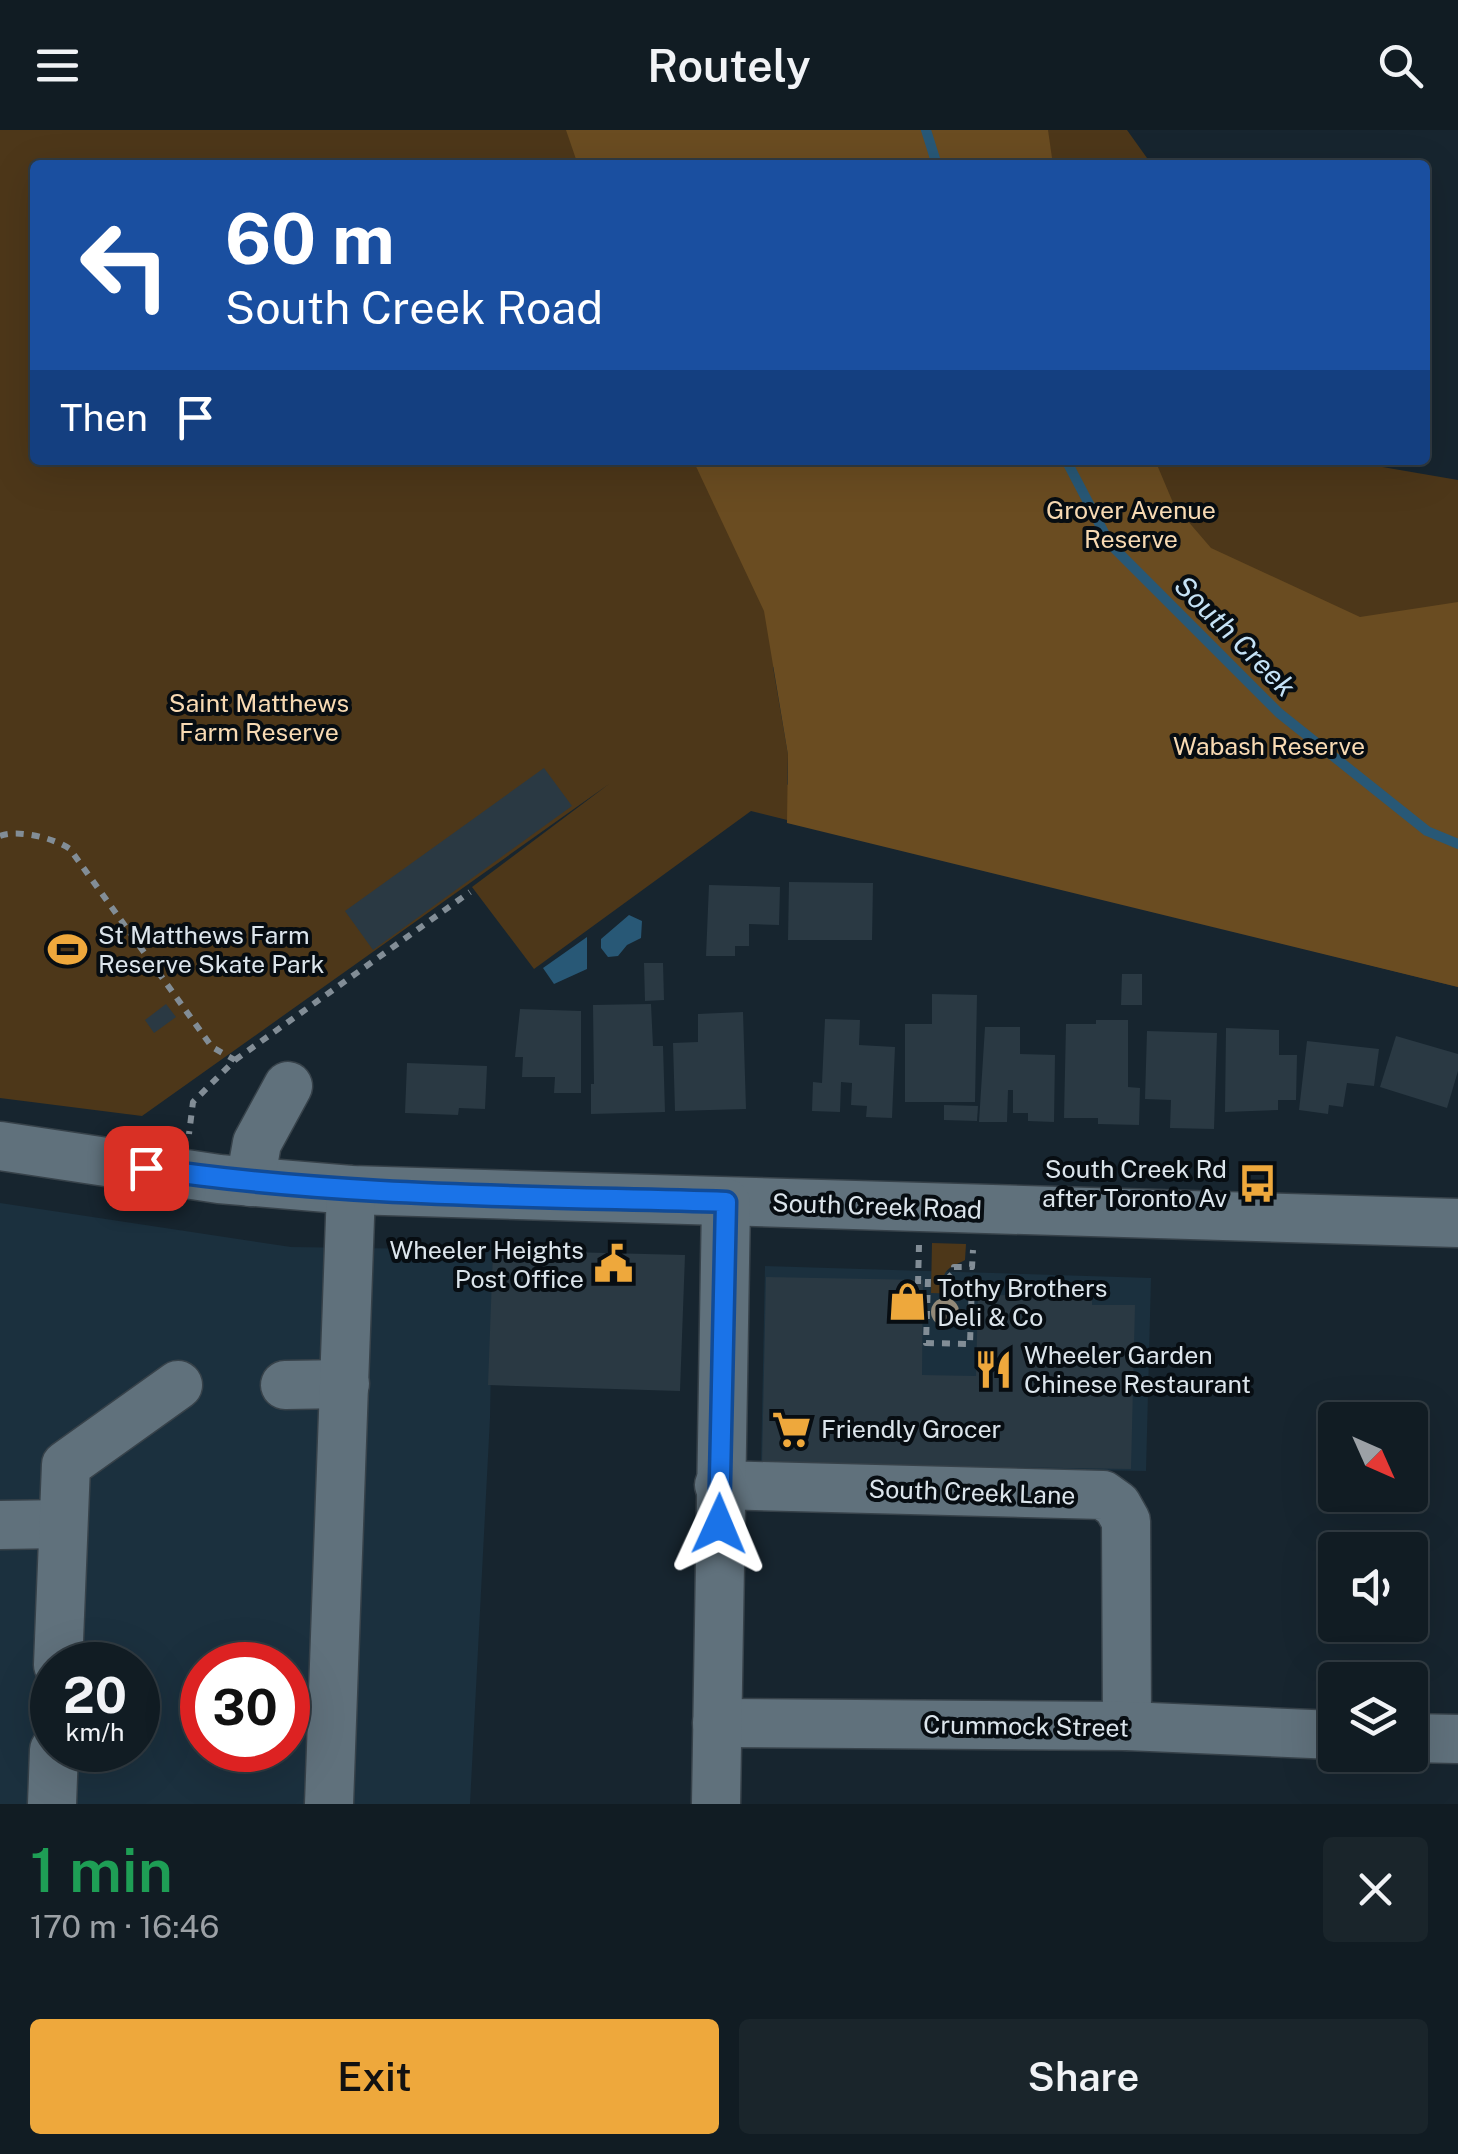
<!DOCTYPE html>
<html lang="en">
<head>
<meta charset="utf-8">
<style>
  body { margin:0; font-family:"Public Sans",sans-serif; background:#1a252b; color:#f1f3f6; height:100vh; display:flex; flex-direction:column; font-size:38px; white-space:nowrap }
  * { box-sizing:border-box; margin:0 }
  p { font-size:32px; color:#9ca1a6 }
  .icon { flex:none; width:55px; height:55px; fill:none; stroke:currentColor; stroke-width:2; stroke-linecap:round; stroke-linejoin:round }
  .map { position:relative; height:1674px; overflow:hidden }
  .drawer { display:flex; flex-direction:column; background:#111c23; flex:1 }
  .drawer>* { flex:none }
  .hud { position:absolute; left:30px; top:30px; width:1400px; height:305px; border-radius:10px; box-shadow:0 10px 40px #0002,0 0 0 2px #303a41; background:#1a4fa0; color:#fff; overflow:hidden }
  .needle { width:65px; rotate:135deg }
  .fabs { position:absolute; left:1318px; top:1272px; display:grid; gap:20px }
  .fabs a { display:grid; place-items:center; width:110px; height:110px; border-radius:10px; background:#111c23; box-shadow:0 10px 40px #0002,0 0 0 2px #303a41; font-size:50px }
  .speed { position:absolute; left:30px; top:1512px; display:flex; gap:20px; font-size:50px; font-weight:700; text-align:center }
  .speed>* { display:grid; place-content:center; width:130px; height:130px; border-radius:50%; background:#111c23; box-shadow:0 10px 40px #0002,0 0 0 2px #303a41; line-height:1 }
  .speed small { font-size:25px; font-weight:400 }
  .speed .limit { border:15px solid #d22; background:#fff; color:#111 }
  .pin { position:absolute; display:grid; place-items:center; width:85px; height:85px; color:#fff; margin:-42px; border-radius:20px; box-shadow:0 5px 15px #0006 }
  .me { position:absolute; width:110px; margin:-55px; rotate:1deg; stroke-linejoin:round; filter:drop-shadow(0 0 8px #0008) }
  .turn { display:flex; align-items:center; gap:35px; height:210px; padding:0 30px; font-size:45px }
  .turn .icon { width:130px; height:130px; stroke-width:2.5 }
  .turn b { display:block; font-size:70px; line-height:85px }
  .then { display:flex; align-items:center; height:95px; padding:0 30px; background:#0003; gap:20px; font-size:38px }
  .round { display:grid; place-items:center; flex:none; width:105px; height:105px; border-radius:10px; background:#1a252b }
  .summary { display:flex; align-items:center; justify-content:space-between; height:170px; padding:0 30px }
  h1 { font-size:60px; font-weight:600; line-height:75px; color:#1e9e55 }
  .cta { display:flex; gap:20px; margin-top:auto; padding:20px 30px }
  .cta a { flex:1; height:115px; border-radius:10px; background:#eea83c; color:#111; font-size:40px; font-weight:600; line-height:115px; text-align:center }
  .cta a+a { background:#1a252b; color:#f1f3f6 }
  header { display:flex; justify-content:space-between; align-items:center; height:130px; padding:0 30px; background:#111c23; font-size:45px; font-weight:600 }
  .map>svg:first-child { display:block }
  .built { fill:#1b303e; fill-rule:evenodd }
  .green { fill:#4d3719; fill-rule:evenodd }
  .forest { fill:#6a4c21 }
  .water { fill:#285876 }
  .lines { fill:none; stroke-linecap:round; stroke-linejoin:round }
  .stream { stroke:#285876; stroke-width:10 }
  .building { fill:#2a3943 }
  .minor-casing { stroke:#37424a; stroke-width:51 }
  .path { stroke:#828d96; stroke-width:6; stroke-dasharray:8 8; stroke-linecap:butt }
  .minor { stroke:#60717c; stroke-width:48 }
  .tree { fill:#938978 }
  .route-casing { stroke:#114b97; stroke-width:25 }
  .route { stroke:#1a73e8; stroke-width:18 }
  .labels { text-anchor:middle; stroke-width:8; stroke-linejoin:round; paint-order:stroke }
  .park-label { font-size:25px; fill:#f8dab3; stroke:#070d12 }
  .poi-label { font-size:25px; fill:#dce5ec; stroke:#070d12; text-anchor:start }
  .street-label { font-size:25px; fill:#dce5ec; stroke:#070d12 }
  .water-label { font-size:28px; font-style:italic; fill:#c5e2f6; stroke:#070d12 }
</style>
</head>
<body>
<header><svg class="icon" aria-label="menu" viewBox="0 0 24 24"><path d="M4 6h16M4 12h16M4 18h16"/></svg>Routely<svg class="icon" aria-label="search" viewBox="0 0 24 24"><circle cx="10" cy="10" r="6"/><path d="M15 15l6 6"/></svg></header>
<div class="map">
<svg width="1458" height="1674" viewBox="0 0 1458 1674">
  <rect width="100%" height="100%" fill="#17252f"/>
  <g class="built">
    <path d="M 0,1073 L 291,1117 L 493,1120 L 490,1288 L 470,1674 L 0,1674 ZM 52,1535 L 138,1535 L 138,1620 L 52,1620 ZM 202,1535 L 288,1535 L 288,1620 L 202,1620 Z"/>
    <polygon points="765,1136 1151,1148 1146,1341 761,1334"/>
  </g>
  <g class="green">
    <path d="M 0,0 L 1127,0 L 1152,35 L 35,35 L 35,330 L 1362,330 L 1365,334 L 1458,350 L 1458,857 L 751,681 L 534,839 L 472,757 L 609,654 L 142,986 L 0,968 ZM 1104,471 L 787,655 L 788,625 L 773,537 Z"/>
    <path d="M 932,1113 L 966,1114 L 965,1130 C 954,1136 942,1138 943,1154 L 963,1154 L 963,1164 L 931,1163 Z"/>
  </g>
  <g class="forest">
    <polygon points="566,0 1048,0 1053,35 578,35"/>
    <polygon points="693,330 1155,330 1174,375 1211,418 1360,487 1458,472 1458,857 787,693 788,625 764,481"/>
  </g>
  <g class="water">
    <polygon points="629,785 642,791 641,808 627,815 618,826 608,827 601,818 601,809"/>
    <polygon points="587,807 587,839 554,854 543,838"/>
  </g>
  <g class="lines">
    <g class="stream">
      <polyline points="926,0 937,35"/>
      <polyline points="1066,330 1110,414 1279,583 1427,701 1458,714"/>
    </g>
  </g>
  <g class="building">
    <polygon points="544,638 572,676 373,820 345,781"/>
    <polygon points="789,752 873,753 872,810 788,810"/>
    <polygon points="709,755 780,757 779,795 749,794 749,816 735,816 735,826 706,826"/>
    <polygon points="644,833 663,833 664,870 645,871"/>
    <polygon points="1122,844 1142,844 1142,875 1121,875"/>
    <polygon points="932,864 977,865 975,972 905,972 905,894 932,894"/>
    <polygon points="166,874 176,887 154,903 145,890"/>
    <polygon points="651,874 653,916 663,916 665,982 591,984 591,954 594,954 593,875"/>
    <polygon points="520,879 581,881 581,963 554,963 555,947 522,947 523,927 515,927"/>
    <polygon points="743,882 746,979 675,981 673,913 698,912 698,884"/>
    <polygon points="825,889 860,890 859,915 895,917 892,988 866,987 867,976 851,975 852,953 841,952 840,982 812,981 813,952 822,953"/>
    <polygon points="1096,890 1128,890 1128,957 1140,958 1139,995 1098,994 1098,988 1064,988 1066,894 1096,894"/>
    <polygon points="985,897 1020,897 1020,924 1055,925 1054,992 1028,991 1028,983 1013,983 1013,960 1008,960 1007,992 979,992"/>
    <polygon points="1226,898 1279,900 1279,925 1297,925 1296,970 1278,970 1278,980 1225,982"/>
    <polygon points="1147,901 1217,903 1214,999 1170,998 1171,970 1145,969"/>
    <polygon points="1396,906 1458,924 1458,941 1447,978 1380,957"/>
    <polygon points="1307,911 1379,919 1374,956 1347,953 1343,977 1329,975 1328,984 1299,980"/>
    <polygon points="407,933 487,936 485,979 459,978 458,985 405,983"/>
    <polygon points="944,975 978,976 977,991 944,990"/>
    <polygon points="493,1120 685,1125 680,1261 488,1255"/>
    <polygon points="766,1147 923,1150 922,1245 976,1246 978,1165 1092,1166 1092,1175 1135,1175 1131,1339 762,1333"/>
  </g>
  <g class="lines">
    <defs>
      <g id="minor">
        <polyline points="0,1016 219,1049 351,1060 1458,1093"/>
        <polyline points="250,1052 257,1013 288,956"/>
        <polyline points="285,1255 345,1254"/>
        <polyline points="719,1355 1103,1365 1117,1375 1126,1391 1127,1596"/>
        <polyline points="0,1395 63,1394"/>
        <polyline points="58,1535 66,1335 178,1255"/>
        <polyline points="717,1593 1127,1596 1335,1605"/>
        <polyline points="1410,1608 1458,1609"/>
        <polyline points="52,1674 54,1620"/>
        <polyline points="329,1674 351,1060"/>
        <polyline points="716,1674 726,1073"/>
      </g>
    </defs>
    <use href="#minor" class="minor-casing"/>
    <g class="path">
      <path d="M 0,706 C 18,699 54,708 70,719 L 212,917 L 235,930 L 193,972 L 189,1004"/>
      <polyline points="235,930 470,762"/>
      <polyline points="928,1149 926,1213 970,1214 972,1151"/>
      <polyline points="946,1150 954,1142 954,1137 972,1137 973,1120"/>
      <polyline points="918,1154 919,1115"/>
    </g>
    <use href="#minor" class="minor"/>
  </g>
  <circle class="tree" cx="945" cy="1182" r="14"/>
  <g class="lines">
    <defs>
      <path id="route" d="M 146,1038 C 337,1067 532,1066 726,1072 L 719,1394"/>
    </defs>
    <use href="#route" class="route-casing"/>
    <use href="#route" class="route"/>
  </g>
  <defs>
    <symbol id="stadium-bare" viewBox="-9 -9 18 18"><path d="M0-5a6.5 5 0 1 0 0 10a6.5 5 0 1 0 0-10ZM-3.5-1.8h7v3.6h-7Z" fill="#eea83c" stroke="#070d12" stroke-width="2.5" paint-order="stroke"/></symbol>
    <symbol id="bus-bare" viewBox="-9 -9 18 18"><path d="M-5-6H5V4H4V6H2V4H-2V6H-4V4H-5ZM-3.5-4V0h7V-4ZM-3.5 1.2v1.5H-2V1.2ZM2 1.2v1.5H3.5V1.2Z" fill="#eea83c" stroke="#070d12" stroke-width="2.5" paint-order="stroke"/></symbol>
    <symbol id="civic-bare" viewBox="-9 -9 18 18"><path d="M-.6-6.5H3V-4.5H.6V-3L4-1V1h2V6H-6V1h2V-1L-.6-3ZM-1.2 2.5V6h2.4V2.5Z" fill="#eea83c" stroke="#070d12" stroke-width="2.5" paint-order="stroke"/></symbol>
    <symbol id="shop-bare" viewBox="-9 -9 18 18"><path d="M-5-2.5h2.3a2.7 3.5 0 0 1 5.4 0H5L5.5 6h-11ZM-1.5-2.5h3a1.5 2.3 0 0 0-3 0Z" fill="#eea83c" stroke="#070d12" stroke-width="2.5" paint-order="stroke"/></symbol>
    <symbol id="restaurant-bare" viewBox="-9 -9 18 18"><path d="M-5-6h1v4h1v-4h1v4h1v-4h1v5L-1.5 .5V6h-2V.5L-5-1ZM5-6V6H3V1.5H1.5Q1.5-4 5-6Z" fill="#eea83c" stroke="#070d12" stroke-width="2.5" paint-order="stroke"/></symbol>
    <symbol id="supermarket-bare" viewBox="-9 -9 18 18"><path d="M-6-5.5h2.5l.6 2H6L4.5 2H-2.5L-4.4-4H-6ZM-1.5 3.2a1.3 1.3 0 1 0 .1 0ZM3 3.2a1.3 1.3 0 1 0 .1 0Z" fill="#eea83c" stroke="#070d12" stroke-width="2.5" paint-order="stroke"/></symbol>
  </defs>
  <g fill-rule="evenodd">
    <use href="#stadium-bare" x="40" y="792" width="55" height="55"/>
    <use href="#bus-bare" x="1230" y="1026" width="55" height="55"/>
    <use href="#civic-bare" x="586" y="1106" width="55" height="55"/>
    <use href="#shop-bare" x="880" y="1144" width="55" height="55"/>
    <use href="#restaurant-bare" x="966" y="1212" width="55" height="55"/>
    <use href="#supermarket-bare" x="764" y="1272" width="55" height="55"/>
  </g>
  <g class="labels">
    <g class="park-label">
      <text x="1131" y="389">Grover Avenue<tspan x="1131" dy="29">Reserve</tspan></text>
      <text x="259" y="582">Saint Matthews<tspan x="259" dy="29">Farm Reserve</tspan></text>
      <text x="1269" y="625">Wabash Reserve</text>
    </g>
    <g class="poi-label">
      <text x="98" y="814">St Matthews Farm<tspan x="98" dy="29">Reserve Skate Park</tspan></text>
      <text x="1227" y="1048" text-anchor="end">South Creek Rd<tspan x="1227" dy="29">after Toronto Av</tspan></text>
      <text x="584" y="1129" text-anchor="end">Wheeler Heights<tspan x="584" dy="29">Post Office</tspan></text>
      <text x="937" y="1167">Tothy Brothers<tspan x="937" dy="29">Deli &amp; Co</tspan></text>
      <text x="1024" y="1234">Wheeler Garden<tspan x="1024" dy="29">Chinese Restaurant</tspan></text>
      <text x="821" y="1308">Friendly Grocer</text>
    </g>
    <g class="street-label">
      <text transform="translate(877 1076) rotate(2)" y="9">South Creek Road</text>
      <text transform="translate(972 1362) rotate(2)" y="9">South Creek Lane</text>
      <text transform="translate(1026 1596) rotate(1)" y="9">Crummock Street</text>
    </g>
    <g class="water-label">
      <text transform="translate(1235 506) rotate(45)" y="10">South Creek</text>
    </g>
  </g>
</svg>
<div class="fabs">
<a><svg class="needle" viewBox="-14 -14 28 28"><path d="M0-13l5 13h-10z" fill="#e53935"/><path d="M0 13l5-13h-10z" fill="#9ca1a6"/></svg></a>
<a><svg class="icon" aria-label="sound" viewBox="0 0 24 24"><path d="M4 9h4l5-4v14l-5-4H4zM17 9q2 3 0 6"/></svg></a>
<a><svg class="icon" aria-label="layers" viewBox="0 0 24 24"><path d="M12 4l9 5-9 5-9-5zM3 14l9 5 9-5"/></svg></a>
</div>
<div class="speed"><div>20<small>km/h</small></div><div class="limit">30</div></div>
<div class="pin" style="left:146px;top:1038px;background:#d93025"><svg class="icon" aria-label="arrive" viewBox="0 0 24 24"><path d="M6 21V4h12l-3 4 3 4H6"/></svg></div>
<svg class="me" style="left:719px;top:1394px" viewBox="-20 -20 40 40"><path d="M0-17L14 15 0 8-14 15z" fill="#1a73e8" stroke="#fff" stroke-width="4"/></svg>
<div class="hud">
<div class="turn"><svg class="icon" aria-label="left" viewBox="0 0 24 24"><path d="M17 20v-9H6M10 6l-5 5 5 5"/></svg><div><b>60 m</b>South Creek Road</div></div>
<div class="then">Then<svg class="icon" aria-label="arrive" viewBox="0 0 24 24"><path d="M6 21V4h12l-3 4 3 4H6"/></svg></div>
</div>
</div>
<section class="drawer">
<div class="summary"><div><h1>1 min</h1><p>170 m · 16:46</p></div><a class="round"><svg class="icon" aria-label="close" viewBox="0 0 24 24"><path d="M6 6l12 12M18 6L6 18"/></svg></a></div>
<div class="cta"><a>Exit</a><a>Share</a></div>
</section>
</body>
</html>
